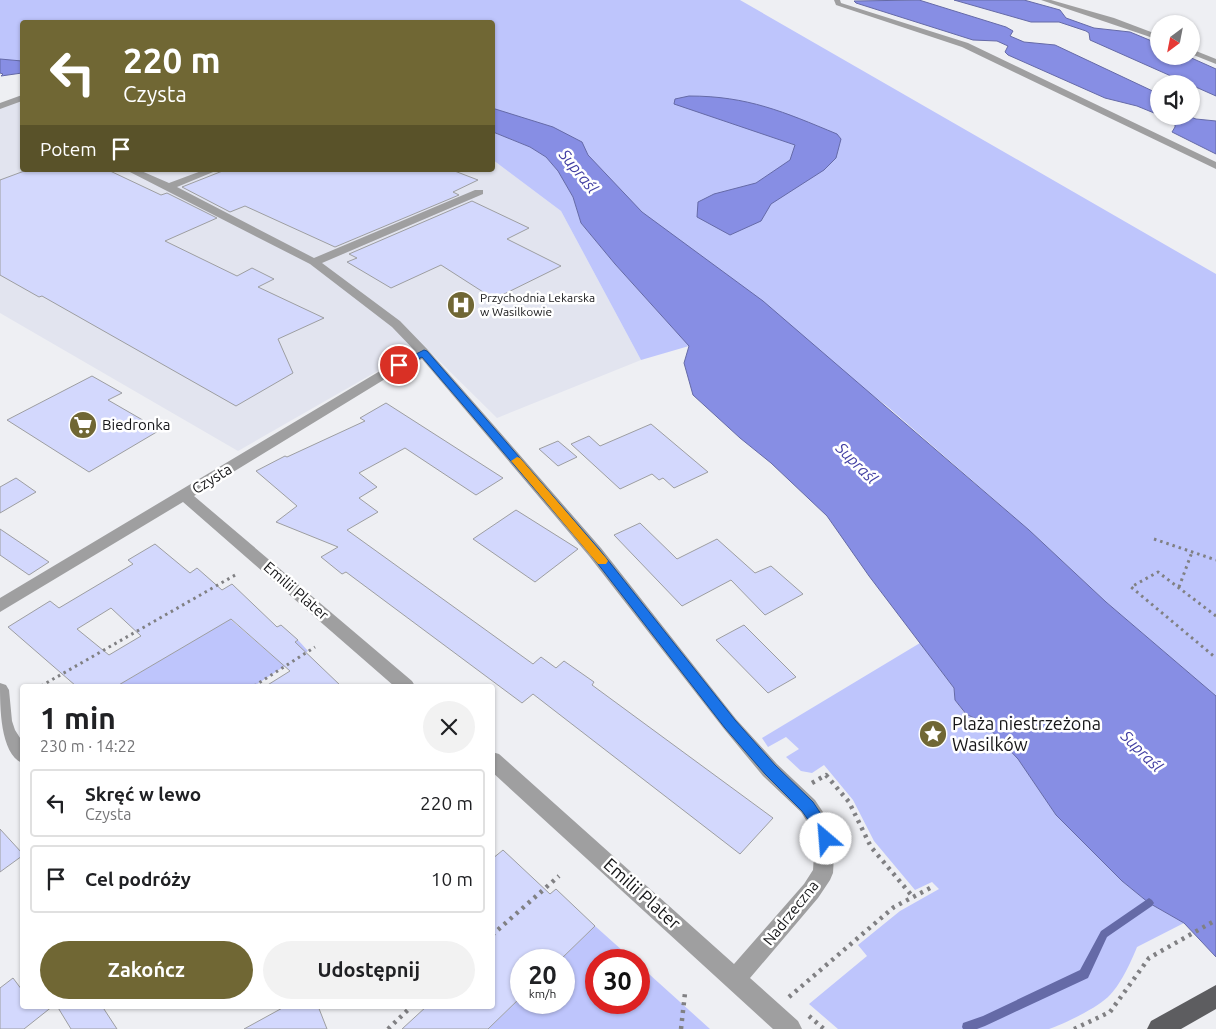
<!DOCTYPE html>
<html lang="pl">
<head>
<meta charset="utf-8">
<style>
  body { margin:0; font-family:Ubuntu,sans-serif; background:#f2f2f2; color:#202124; height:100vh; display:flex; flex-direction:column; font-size:19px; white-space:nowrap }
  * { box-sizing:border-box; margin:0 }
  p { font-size:16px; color:#757577 }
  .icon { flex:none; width:28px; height:28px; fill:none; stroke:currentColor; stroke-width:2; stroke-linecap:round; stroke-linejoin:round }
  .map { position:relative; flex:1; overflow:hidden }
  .side { position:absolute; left:20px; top:684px; width:475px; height:325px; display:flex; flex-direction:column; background:#fff; border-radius:5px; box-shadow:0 1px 4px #0004 }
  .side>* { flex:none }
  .guide { position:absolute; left:20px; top:20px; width:475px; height:152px; border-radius:5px; box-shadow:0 1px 4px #0004; background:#706734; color:#fff; overflow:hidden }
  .needle { width:32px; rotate:212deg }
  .buttons { position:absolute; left:1150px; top:15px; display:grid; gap:10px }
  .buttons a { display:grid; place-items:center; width:50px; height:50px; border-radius:50%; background:#fff; box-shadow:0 1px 4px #0004; font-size:25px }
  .speed { position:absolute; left:510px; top:949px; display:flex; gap:10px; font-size:25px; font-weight:700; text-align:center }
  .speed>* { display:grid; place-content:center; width:65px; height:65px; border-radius:50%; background:#fff; box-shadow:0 1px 4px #0004; line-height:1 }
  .speed small { font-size:12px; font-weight:400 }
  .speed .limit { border:8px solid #d22; background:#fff; color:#111 }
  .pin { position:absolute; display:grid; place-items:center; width:42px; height:42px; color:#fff; margin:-21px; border:2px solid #fff; border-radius:50%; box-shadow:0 1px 5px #0007 }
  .me { position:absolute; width:55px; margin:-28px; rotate:333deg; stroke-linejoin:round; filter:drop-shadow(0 0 4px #0008) }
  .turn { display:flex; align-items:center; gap:18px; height:105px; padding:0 20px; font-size:22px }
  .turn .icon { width:65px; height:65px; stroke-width:2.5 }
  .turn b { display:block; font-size:35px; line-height:42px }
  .then { display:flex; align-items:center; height:48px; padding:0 20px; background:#0003; gap:10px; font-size:19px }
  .round { display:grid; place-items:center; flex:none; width:52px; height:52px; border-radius:26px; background:#f2f2f2 }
  .overview { display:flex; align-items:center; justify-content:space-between; height:85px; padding:0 20px }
  h1 { font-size:30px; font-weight:700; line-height:38px }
  .cta { display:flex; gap:10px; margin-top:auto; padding:10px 20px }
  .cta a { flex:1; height:58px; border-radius:30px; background:#706734; color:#fff; font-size:20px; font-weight:700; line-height:58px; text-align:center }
  .cta a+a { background:#f2f2f2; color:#202124 }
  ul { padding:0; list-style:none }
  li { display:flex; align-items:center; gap:15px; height:68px; margin:0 10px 8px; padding:0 10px; border:2px solid #e0e0e0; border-radius:5px }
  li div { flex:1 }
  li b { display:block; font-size:19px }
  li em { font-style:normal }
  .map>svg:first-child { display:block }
  .built { fill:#e2e4ef }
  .green { fill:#bec5fc }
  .water { fill:#878ee4; stroke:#656aa7 }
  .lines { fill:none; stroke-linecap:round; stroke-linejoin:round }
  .stream { fill:#656aa7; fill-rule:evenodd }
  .building { fill:#d3d8fd; stroke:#9d9ea1; fill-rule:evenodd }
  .path-far1 { stroke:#808083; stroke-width:3; stroke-dasharray:2.5 4; stroke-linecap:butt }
  .path { stroke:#808083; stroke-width:4.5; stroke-dasharray:3 5; stroke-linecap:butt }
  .minor { fill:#9f9fa0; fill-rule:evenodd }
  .major { fill:#5d5d60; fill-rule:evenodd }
  .route { fill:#1a73e8; stroke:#114b97 }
  .slow { fill:#f59e0b }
  .labels { text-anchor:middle; stroke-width:5; stroke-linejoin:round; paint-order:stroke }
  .far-poi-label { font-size:12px; fill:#161618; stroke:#fff; text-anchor:start }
  .poi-label { font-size:15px; fill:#161618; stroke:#fff; text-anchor:start }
  .street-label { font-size:15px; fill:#161618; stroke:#fff }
  .water-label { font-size:16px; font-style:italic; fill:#423fa3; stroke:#fff }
  .near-poi-label { font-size:18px; fill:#161618; stroke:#fff; text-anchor:start }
  .near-street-label { font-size:18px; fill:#161618; stroke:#fff }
</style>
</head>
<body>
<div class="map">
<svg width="1216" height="1029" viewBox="0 0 1216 1029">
  <rect width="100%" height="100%" fill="#eeeff3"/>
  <polygon class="built" points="22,98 22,170 492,170 493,160 561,211 641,360 497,418 423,345 238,451 0,313 0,106"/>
  <g class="green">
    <polygon points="0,0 740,0 1216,274 1216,696 1106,602 1029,530 888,407 629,211 493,118 492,22 22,22 22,67 0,68"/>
    <polygon points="492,132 530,147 546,157 558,171 573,197 581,223 615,264 689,346 641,360 561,211 493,160"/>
    <polygon points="230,619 274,657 298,640 308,651 254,686 117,686"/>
    <path d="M 920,643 L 954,688 L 955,700 L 965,714 L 984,723 L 1018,759 L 1056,815 L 1122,881 L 1149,903 L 1184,923 L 1137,947 C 1131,962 1120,986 1108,997 C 1095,1009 1064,1024 1049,1029 L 838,1029 L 809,1004 L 867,956 L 858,945 L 900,911 L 939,889 L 932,882 L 915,890 L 874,841 L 853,800 L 824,765 L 812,773 L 801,771 L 786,757 L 799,749 L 786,737 L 768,747 L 762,738 Z"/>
    <polygon points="595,926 633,960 596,960 596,1002 639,1002 639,965 710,1029 488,1029 521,997 521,1002 564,1002 564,960 560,960"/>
  </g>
  <g class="water">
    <polygon points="919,0 1006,27 1013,31 1010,36 1024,42 1055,45 1159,94 1159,115 1137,106 1105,98 1008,55 1005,52 1008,46 997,41 973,40 856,3 854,1"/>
    <polygon points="954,0 1024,0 1060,10 1066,18 1094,28 1130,32 1159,44 1159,56 1187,56 1216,69 1216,96 1090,40 1089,33 1086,31 1059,22 1031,22"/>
    <polygon points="0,59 22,61 22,73 1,76 3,74 0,73"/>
    <path d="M 689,96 C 748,96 784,112 837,134 L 841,139 L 836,158 L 824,170 L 771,204 L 761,221 L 730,235 L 697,217 L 698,202 L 714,194 L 756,183 L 790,160 L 795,145 L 674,104 L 675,99 Z"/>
    <polygon points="492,108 553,127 582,142 588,155 642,212 763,301 1029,530 1106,602 1216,696 1216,957 1184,923 1149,903 1122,881 1056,815 1018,759 984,723 966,714 955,700 954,688 869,576 827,516 771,463 740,438 693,395 684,363 689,346 615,264 581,223 573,197 558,171 546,157 530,147 493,132"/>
    <polygon points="1161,116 1188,116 1196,119 1216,121 1216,154 1172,132 1175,127 1175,123"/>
  </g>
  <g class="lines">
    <polygon class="stream" points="1149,898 1152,900 1154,903 1152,906 1107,937 1088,978 985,1026 977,1029 963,1029 962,1027 963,1023 983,1016 1080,970 1101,931"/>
  </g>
  <g class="building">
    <polygon points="27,170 108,170 161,195 167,193 217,218 165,241 237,276 252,268 274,279 258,287 324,318 278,339 293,373 236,406 42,296 39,297 0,275 0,180"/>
    <polygon points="225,170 452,170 478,180 453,192 459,195 335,247 245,206 230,212 182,187"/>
    <polygon points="472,201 529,228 507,239 561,266 494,299 441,265 391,288 347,262 357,258 349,254"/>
    <polygon points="92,376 122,393 108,400 160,430 89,472 7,420"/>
    <polygon points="386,403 503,478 476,495 405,448 359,473 377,487 359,498 378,512 347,530 533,664 541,657 556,668 564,661 594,682 592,685 773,818 740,854 533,694 522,703 346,572 342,574 321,557 338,547 276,522 297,506 256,471 285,456 287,457 365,421 360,418"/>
    <polygon points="651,424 708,472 674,488 663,478 659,480 652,474 620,489 571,444 589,436 600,446"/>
    <polygon points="558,441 577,457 558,466 539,449"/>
    <polygon points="16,478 36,492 0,513 0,487"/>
    <polygon points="516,510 578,549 535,582 473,539"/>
    <polygon points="640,523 677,559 717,539 755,573 771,566 803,594 765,615 731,580 682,606 614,535"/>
    <polygon points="0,529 49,562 29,575 0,555"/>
    <path d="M 155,544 L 190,573 L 197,568 L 222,590 L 232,584 L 277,627 L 281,625 L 298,640 L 295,642 L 341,686 L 266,686 L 290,671 L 231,619 L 117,686 L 76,686 L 8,627 L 50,601 L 59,608 L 133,564 L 128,560 ZM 111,608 L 141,636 L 109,655 L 77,629 Z"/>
    <polygon points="744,625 796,677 768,693 716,640"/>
    <polygon points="0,829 22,853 22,856 0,872"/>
    <polygon points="503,850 550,894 556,889 595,926 560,960 521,960 521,997 488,1029 402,1029 427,1006 492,1006 492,859"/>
    <polygon points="13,978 22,990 22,1006 53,1006 24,1029 0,1029 0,988"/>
    <polygon points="57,1006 102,1006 117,1029 71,1029"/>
    <polygon points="286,1006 318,1006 327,1029 244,1029"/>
  </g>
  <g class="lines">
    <g class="path-far1">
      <polyline points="1154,539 1216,560"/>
      <polyline points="1179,587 1192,552"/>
      <polyline points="1216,616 1158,572 1131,587 1216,658"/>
      <polyline points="41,686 237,574"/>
      <polyline points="254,686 315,647"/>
    </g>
    <g class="path">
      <polyline points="812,783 826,775 849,802 871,847 913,897"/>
      <polyline points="492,935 559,876"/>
      <polyline points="789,997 894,907 932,887"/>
      <polyline points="809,1016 824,1029"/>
      <polyline points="388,1029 412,1006"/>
      <polyline points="681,1029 685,993"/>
      <polyline points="1074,1029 1110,1012 1149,958 1216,920"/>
    </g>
    <g class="minor">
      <polygon points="834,0 840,0 841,3 968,43 1216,162 1216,169 962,47 836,5"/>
      <polygon points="1041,0 1051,0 1114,18 1159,35 1159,40"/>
      <polygon points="1191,49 1216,59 1216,64 1191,54"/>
      <polygon points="22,95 22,101 0,109 0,103"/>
      <polygon points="126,170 139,170 169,183 204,170 218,170 177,187 314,258 475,190 483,190 483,194 322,263 400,321 428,350 601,548 736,719 777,764 815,800 827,818 835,839 833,873 830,880 818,898 750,978 798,1021 802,1029 773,1029 492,772 492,752 499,754 734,964 804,884 813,870 815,839 811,828 801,812 763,776 724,729 589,556 422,359 403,368 194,496 412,681 415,686 394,686 183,502 0,612 0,598 395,362 416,352 392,327 310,264"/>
      <path d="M 0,683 L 6,685 L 9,690 L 12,721 L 15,730 L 22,741 L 22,763 C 0,753 0,707 0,683 Z"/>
    </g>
    <polygon class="major" points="1216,985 1216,1009 1181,1029 1147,1029 1151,1021"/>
  </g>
  <polygon class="route" points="424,350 427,351 599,549 735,720 775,765 813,802 825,820 833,839 831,843 826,845 820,843 814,828 802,811 765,774 725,728 591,555 422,357 403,367 399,368 394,365"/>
  <polygon class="slow" points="517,457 520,458 606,558 608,561 606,564 598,564 513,463 511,461"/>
  <defs>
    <symbol id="hospital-disc" viewBox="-11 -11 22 22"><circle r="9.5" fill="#706734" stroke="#fff"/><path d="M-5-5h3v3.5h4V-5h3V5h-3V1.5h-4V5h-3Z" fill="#fff"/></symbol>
    <symbol id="supermarket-disc" viewBox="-11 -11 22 22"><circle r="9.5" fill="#706734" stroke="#fff"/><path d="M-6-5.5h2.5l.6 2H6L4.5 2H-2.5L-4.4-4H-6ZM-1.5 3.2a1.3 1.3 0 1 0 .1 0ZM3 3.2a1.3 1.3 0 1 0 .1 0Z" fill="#fff"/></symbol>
    <symbol id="sight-disc" viewBox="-11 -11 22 22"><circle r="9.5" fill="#706734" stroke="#fff"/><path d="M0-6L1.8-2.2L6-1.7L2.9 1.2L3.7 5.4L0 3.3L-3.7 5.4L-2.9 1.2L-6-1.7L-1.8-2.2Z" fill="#fff"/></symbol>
  </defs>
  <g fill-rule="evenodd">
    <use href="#hospital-disc" x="445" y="289" width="32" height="32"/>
    <use href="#supermarket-disc" x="67" y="409" width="32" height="32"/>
    <use href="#sight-disc" x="917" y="718" width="32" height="32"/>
  </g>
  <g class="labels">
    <g class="far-poi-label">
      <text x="480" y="302">Przychodnia Lekarska<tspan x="480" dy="14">w Wasilkowie</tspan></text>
    </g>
    <g class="poi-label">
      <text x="102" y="430">Biedronka</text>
    </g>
    <g class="street-label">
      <text transform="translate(212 479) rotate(-31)" y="5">Czysta</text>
      <text transform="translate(296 591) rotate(41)" y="5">Emilii Plater</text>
      <text transform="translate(791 913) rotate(-51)" y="5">Nadrzeczna</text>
    </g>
    <g class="water-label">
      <text transform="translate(579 171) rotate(51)" y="6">Supraśl</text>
      <text transform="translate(857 463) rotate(45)" y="6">Supraśl</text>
      <text transform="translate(1142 751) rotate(45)" y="6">Supraśl</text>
    </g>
    <g class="near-poi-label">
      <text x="952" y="730">Plaża niestrzeżona<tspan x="952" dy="21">Wasilków</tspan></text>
    </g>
    <g class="near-street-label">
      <text transform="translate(642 894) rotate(42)" y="6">Emilii Plater</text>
    </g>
  </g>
</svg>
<div class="buttons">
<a><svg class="needle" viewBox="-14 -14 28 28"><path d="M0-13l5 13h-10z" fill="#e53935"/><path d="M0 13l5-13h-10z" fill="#757577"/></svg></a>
<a><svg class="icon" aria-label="sound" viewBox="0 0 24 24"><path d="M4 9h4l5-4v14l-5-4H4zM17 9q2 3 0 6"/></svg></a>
</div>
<div class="speed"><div>20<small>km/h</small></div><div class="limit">30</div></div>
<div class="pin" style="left:399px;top:365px;background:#d93025"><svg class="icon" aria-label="arrive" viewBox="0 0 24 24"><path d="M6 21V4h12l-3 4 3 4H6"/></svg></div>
<svg class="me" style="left:826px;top:839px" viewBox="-20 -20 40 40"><circle r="19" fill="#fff"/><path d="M0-13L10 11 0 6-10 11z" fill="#1a73e8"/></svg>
<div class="guide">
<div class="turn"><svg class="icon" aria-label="left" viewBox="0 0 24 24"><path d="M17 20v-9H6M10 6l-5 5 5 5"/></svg><div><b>220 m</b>Czysta</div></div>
<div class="then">Potem<svg class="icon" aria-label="arrive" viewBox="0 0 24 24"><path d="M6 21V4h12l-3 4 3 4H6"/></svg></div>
</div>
<section class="side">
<div class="overview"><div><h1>1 min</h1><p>230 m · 14:22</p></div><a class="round"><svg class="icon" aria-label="close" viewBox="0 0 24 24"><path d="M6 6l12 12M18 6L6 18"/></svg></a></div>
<ul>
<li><svg class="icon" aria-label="left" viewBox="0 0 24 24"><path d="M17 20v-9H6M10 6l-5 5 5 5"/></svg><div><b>Skręć w lewo</b><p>Czysta</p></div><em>220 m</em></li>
<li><svg class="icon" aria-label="arrive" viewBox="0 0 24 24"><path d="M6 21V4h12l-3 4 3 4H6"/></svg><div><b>Cel podróży</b></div><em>10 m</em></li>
</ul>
<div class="cta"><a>Zakończ</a><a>Udostępnij</a></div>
</section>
</div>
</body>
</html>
